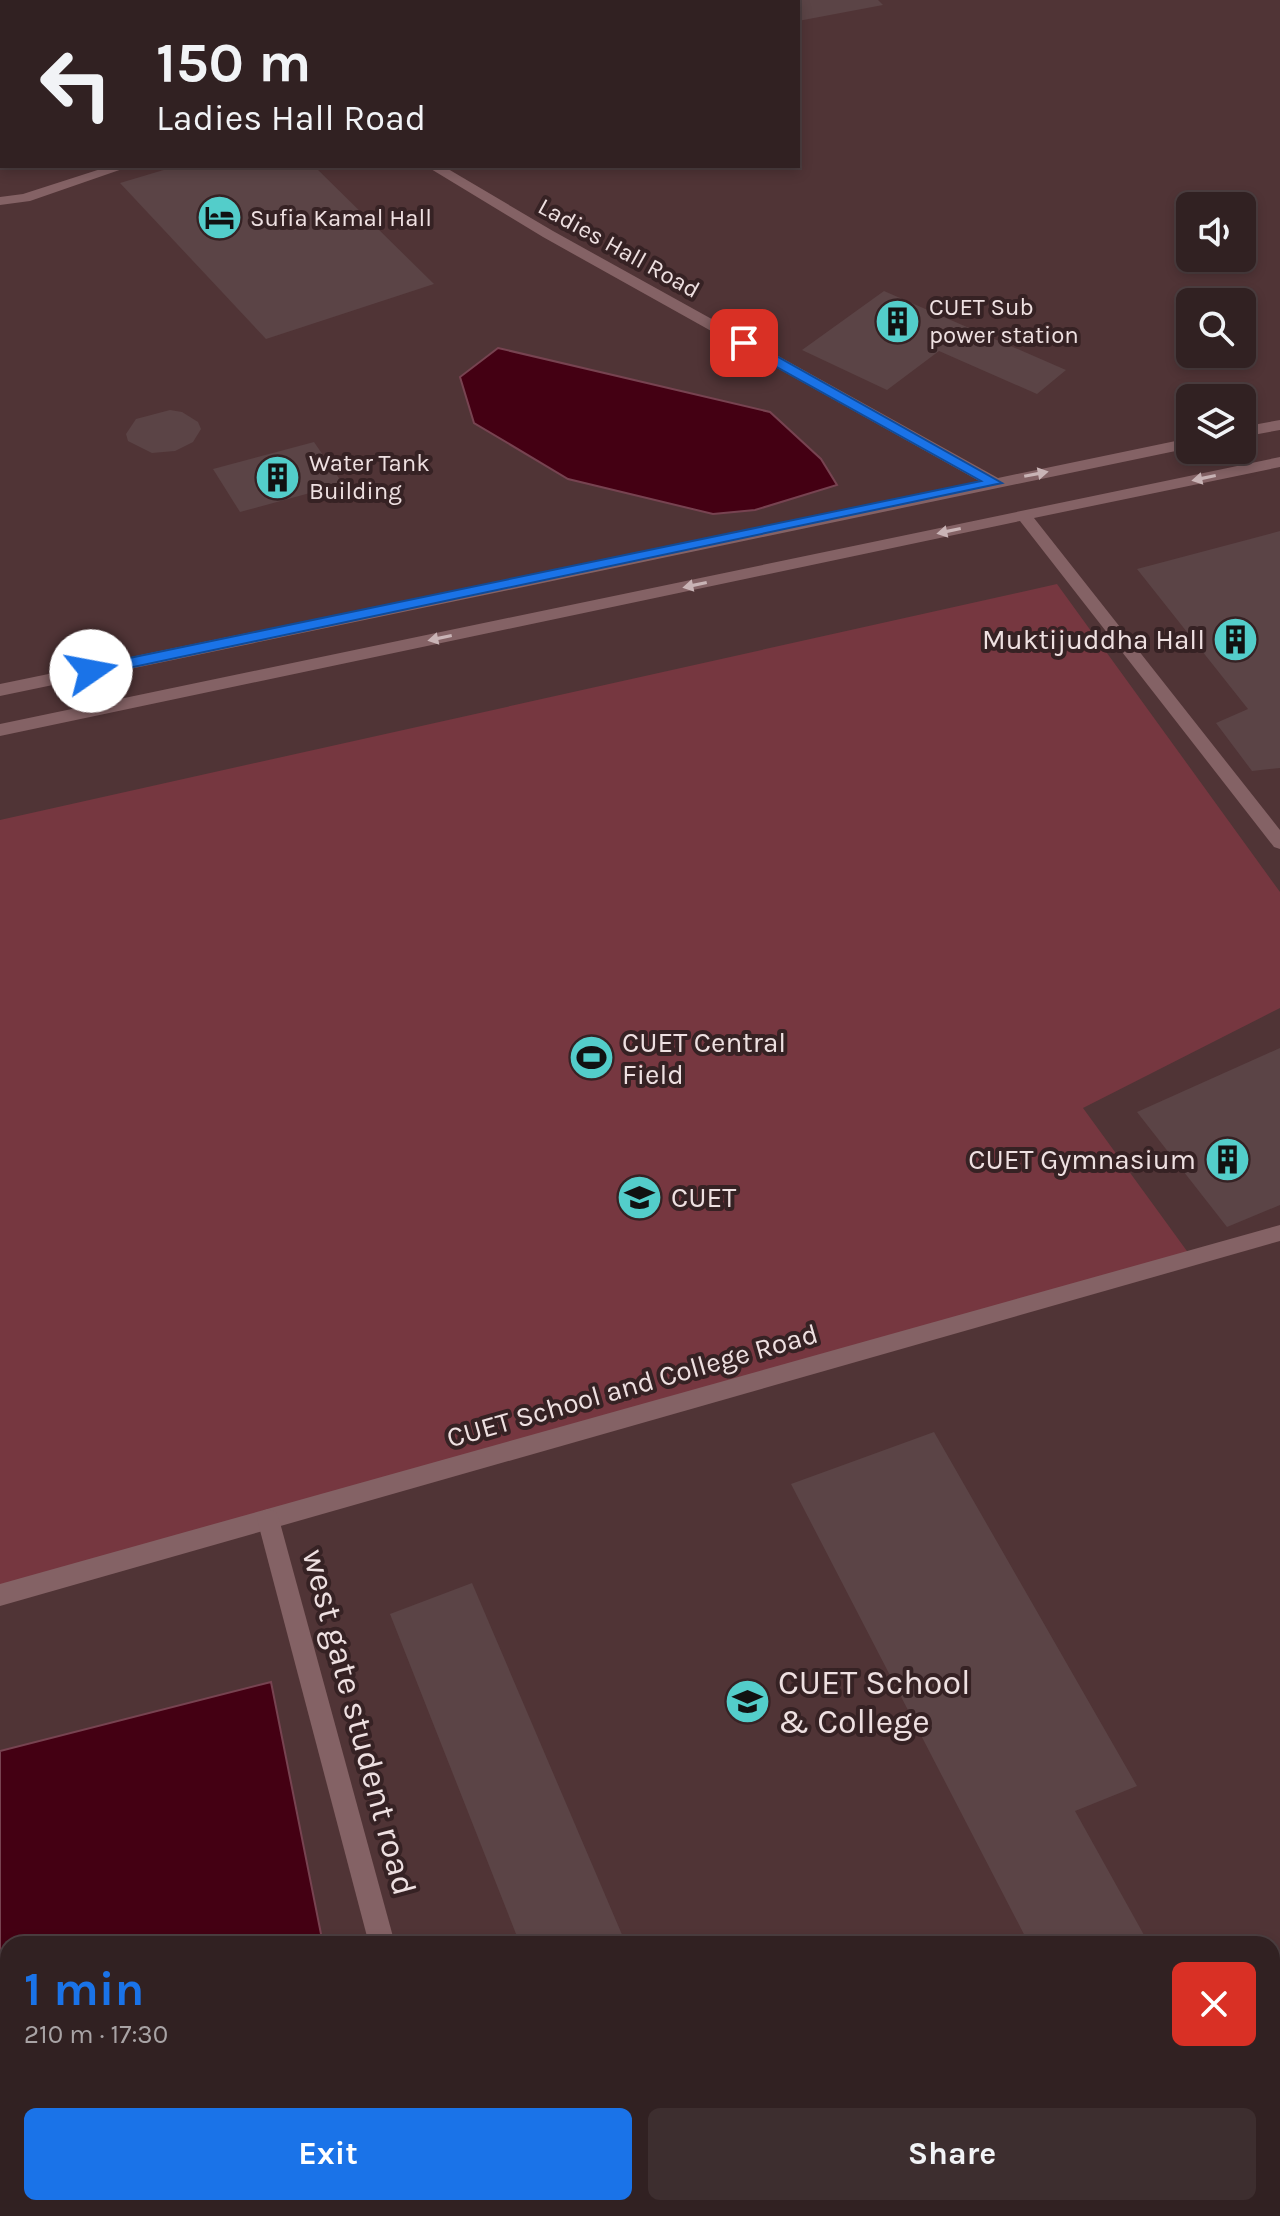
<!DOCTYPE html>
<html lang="en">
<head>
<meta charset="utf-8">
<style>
  body { margin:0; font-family:Karla,sans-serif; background:#3d2e2f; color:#f1f3f6; height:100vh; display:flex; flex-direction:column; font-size:30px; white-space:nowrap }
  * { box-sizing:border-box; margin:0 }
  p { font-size:26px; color:#a8a3a5 }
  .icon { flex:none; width:44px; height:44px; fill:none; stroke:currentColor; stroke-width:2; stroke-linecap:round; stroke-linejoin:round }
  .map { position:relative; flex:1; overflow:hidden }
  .side { position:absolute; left:0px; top:1936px; width:1280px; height:280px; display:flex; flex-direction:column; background:#312122; border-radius:24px 24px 0 0; box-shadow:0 4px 12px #0003,0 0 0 2px #4c3e40 }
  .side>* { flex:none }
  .hud { position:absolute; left:0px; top:0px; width:800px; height:168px; box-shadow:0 4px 12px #0003,0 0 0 2px #4c3e40; background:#312122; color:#f1f3f6; overflow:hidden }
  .buttons { position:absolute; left:1176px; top:192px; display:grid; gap:16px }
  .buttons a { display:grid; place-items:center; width:80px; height:80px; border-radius:12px; background:#312122; box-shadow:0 4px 12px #0003,0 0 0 2px #4c3e40; font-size:40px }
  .pin { position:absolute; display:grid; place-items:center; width:68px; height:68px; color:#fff; margin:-34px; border-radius:16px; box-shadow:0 4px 12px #0006 }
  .me { position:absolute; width:88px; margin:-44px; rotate:78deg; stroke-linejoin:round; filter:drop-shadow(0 0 6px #0008) }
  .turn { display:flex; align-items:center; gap:28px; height:168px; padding:0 24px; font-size:36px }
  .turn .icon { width:104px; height:104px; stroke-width:2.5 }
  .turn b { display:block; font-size:56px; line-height:68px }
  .round { display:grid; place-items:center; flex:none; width:84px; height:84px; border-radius:12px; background:#3d2e2f }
  .head { display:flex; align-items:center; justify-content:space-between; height:136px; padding:0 24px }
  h1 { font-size:48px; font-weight:700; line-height:60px; color:#1a73e8 }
  .cta { display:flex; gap:16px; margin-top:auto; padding:16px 24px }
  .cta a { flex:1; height:92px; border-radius:12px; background:#1a73e8; color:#fff; font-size:32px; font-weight:700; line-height:92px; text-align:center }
  .cta a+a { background:#3d2e2f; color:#f1f3f6 }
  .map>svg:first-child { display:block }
  .built { fill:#503436; fill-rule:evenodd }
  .green { fill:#763740 }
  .water { fill:#440013; stroke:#774351; stroke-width:2 }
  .building { fill:#5b4446 }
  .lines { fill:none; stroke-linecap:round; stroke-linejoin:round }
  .lane { fill:#846265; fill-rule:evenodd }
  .street { fill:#846265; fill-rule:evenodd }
  .oneway { fill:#c9b4b6 }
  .route { fill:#1a73e8; stroke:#114b97; stroke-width:2 }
  .labels { text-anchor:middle; stroke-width:8; stroke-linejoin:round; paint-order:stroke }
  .far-poi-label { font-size:24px; fill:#eee0e1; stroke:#362224; text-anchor:start }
  .far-street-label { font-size:24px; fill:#eee0e1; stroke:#362224 }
  .poi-label { font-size:28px; fill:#eee0e1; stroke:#362224; text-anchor:end }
  .street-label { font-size:28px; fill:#eee0e1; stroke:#362224 }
  .near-poi-label { font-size:34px; fill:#eee0e1; stroke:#362224; text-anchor:start }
  .near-street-label { font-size:34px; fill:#eee0e1; stroke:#362224 }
</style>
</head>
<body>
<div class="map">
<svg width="1280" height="2216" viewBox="0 0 1280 2216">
  <rect width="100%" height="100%" fill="#412c2e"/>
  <path class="built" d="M 0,0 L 1280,0 L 1280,2203 L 1272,2206 L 1272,1944 L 8,1944 L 8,2208 L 1269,2208 L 1252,2216 L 0,2216 ZM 2,2 L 798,2 L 798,166 L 2,166 ZM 1190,206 L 1242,206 L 1242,258 L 1190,258 ZM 1190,302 L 1242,302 L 1242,354 L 1190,354 ZM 1190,398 L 1242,398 L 1242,450 L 1190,450 Z"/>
  <polygon class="green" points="1057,584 1280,892 1280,1008 1083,1108 1192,1258 0,1585 0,820"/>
  <g class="water">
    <polygon points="498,348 770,412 821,459 837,485 755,510 713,514 568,479 474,423 460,377"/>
    <polygon points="271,1682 323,1944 8,1944 8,2208 376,2208 378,2216 0,2216 0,1751"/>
  </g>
  <g class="building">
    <polygon points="798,0 878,0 883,5 798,21"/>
    <polygon points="177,166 314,166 434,284 266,339 120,183"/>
    <polygon points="884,291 1066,370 1037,394 939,351 887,390 802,350"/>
    <polygon points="170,410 182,412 198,422 201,429 193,442 175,451 152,453 128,441 126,434 136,419"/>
    <polygon points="314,442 343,484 240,512 213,469"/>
    <polygon points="1280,531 1280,768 1252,771 1216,723 1248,709 1137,569"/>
    <polygon points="1280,1048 1280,1205 1227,1227 1137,1112"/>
    <polygon points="934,1432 1137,1786 1075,1811 1149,1944 1029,1944 791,1484"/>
    <polygon points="472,1583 626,1944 520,1944 390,1614"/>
    <polygon points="1272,2168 1280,2183 1280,2198 1272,2202"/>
    <polygon points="625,2208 739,2208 742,2216 628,2216"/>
    <polygon points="934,2208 1259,2208 1241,2216 916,2216"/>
  </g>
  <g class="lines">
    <g class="lane">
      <polygon points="205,0 222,0 204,2"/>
      <rect x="0" y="10" width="2" height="8"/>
      <polygon points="110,166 131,166 30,201 0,205 0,197 23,194"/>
      <polygon points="426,166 443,166 553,231 998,478 1190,438 1190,448 0,696 0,684 981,482 543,237"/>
      <polygon points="1280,420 1280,430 1242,437 1242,427"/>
      <polygon points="1280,457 1280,467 1034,518 1280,830 1280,849 1274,847 1020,521 0,736 0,724"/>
      <polygon points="1280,1225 1280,1241 0,1606 0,1584"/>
    </g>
    <g class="street">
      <polygon points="268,1509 276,1512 279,1519 395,1944 369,1944 257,1519 260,1512"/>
      <polygon points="439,2208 467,2208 469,2216 441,2216"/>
    </g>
  </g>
  <defs><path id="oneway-solid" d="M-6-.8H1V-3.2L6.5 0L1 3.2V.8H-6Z" transform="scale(2)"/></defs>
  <g class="oneway">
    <use href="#oneway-solid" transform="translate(1036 474) rotate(-11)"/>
    <use href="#oneway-solid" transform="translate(1204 478) rotate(168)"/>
    <use href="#oneway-solid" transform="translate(949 531) rotate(168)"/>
    <use href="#oneway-solid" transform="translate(695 585) rotate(168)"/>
    <use href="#oneway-solid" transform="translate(440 638) rotate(168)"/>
  </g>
  <polygon class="route" points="739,340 748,340 1002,483 91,676 84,671 91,666 981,481 739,346"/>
  <defs>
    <symbol id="hotel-disc" viewBox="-11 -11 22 22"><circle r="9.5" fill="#53cdca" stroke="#362224"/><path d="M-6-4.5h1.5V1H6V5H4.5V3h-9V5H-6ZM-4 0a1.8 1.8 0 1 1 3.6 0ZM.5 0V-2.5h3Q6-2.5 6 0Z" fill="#111"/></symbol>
    <symbol id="building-disc" viewBox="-11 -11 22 22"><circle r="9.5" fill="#53cdca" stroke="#362224"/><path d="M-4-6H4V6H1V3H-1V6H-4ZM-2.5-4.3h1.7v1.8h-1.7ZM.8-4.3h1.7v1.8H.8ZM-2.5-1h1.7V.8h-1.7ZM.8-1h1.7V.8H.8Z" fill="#111"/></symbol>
    <symbol id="stadium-disc" viewBox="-11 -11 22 22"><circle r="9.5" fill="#53cdca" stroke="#362224"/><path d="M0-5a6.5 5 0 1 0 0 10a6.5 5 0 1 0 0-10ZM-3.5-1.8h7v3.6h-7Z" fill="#111"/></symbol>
    <symbol id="university-disc" viewBox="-11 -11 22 22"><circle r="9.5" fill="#53cdca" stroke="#362224"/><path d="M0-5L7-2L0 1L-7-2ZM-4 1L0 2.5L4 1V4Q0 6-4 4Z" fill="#111"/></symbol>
    <symbol id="school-disc" viewBox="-11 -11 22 22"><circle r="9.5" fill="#53cdca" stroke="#362224"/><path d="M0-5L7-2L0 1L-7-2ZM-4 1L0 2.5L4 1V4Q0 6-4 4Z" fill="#111"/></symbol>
  </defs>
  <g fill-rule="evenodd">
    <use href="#hotel-disc" x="194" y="192" width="51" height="51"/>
    <use href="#building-disc" x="872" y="296" width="51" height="51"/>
    <use href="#building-disc" x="252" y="452" width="51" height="51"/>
    <use href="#building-disc" x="1210" y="614" width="51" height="51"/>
    <use href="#stadium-disc" x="566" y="1032" width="51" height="51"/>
    <use href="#building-disc" x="1202" y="1134" width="51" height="51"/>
    <use href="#university-disc" x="614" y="1172" width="51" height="51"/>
    <use href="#school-disc" x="722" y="1676" width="51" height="51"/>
  </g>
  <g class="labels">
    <g class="far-poi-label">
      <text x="250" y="226">Sufia Kamal Hall</text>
      <text x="929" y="315">CUET Sub<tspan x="929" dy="28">power station</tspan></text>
      <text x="309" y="471">Water Tank<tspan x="309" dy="28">Building</tspan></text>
    </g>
    <g class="far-street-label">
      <text transform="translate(619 248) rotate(29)" y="8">Ladies Hall Road</text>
    </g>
    <g class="poi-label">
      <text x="1205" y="649">Muktijuddha Hall</text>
      <text x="622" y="1052" text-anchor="start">CUET Central<tspan x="622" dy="32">Field</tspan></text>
      <text x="1196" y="1169">CUET Gymnasium</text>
      <text x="671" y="1207" text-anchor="start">CUET</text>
    </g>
    <g class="street-label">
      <text transform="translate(632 1385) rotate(-16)" y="10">CUET School and College Road</text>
    </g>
    <g class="near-poi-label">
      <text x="778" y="1694">CUET School<tspan x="778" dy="39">&amp; College</tspan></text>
    </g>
    <g class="near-street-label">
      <text transform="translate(360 1722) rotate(75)" y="12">west gate student road</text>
    </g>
  </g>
</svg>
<div class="buttons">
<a><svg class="icon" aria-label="sound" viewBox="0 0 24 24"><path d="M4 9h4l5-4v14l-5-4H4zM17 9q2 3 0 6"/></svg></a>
<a><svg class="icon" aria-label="search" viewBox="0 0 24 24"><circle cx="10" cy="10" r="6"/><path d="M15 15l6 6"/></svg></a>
<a><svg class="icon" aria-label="layers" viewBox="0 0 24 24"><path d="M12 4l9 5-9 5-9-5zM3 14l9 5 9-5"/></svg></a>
</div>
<div class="pin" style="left:744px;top:343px;background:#d93025"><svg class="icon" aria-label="arrive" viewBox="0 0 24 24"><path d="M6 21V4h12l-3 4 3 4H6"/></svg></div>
<svg class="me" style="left:91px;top:671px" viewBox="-20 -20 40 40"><circle r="19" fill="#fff"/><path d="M0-13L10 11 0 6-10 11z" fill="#1a73e8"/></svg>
<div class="hud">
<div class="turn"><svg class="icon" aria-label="left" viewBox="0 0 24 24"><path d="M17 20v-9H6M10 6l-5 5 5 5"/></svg><div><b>150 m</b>Ladies Hall Road</div></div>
</div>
<section class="side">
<div class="head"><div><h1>1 min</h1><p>210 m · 17:30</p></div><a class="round" style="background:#d93025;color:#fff"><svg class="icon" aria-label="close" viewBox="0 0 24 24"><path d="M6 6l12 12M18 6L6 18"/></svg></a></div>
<div class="cta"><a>Exit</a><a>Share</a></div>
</section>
</div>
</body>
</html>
